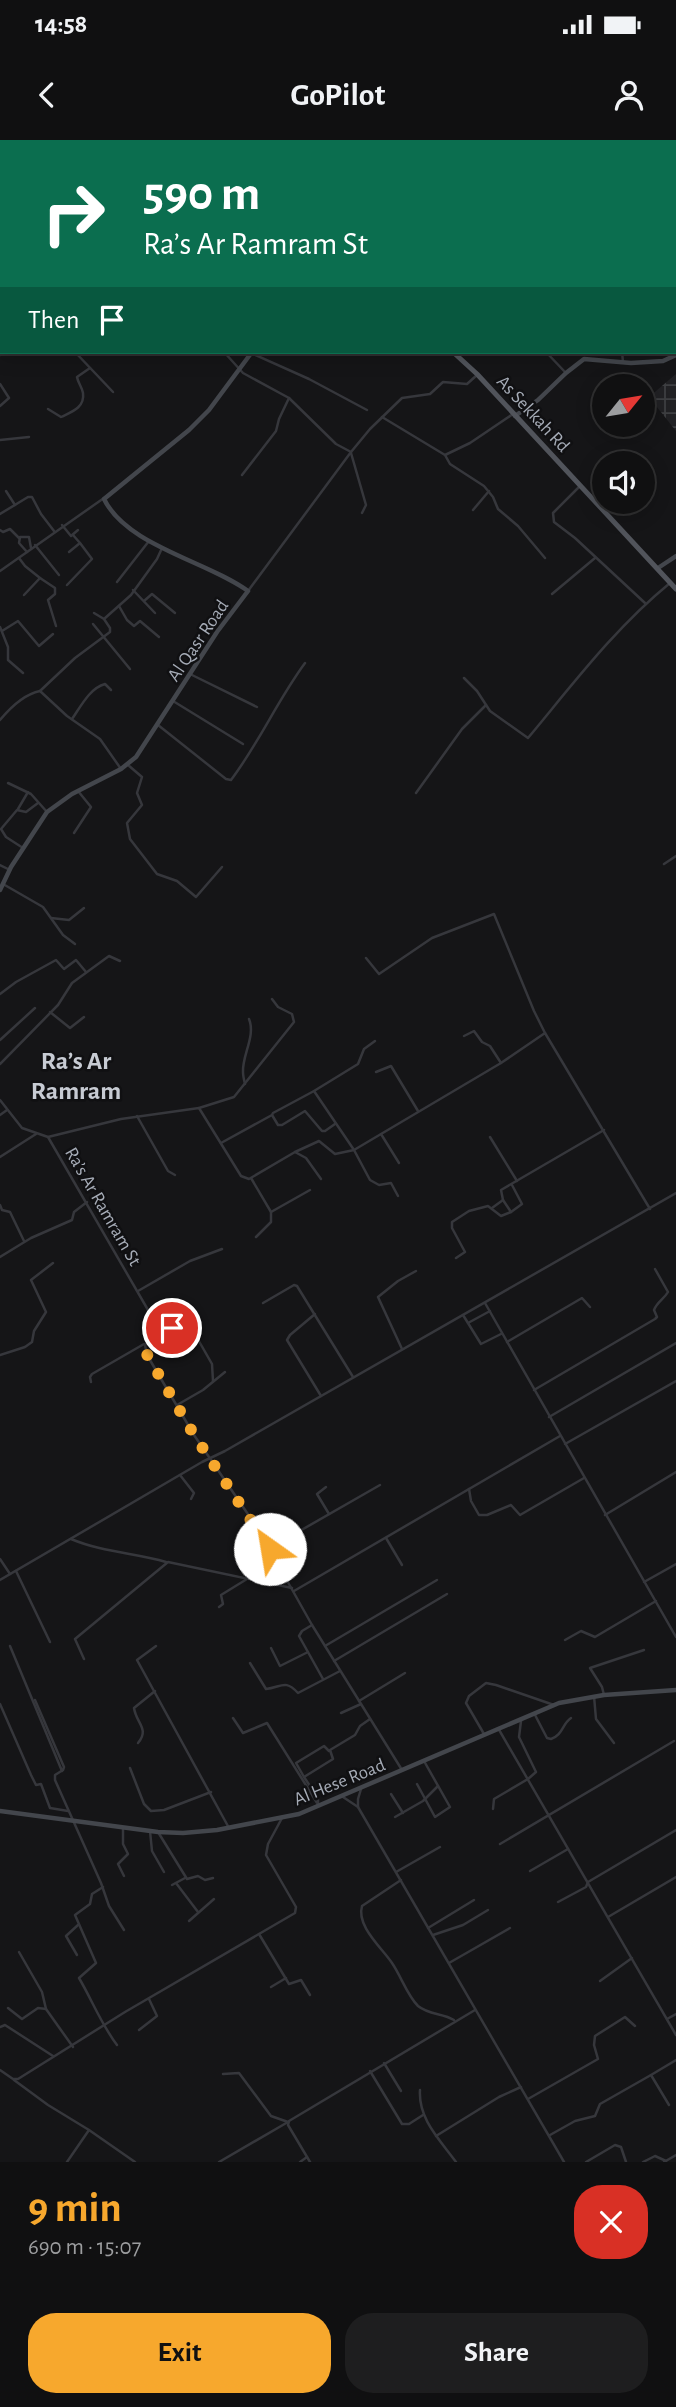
<!DOCTYPE html>
<html lang="en">
<head>
<meta charset="utf-8">
<style>
  body { margin:0; font-family:"Alegreya Sans",sans-serif; background:#1e1e1f; color:#f1f3f6; height:100vh; display:flex; flex-direction:column; font-size:26px; white-space:nowrap }
  * { box-sizing:border-box; margin:0 }
  p { font-size:23px; color:#9c9d9f }
  .icon { flex:none; width:38px; height:38px; fill:none; stroke:currentColor; stroke-width:2; stroke-linecap:round; stroke-linejoin:round }
  .map { position:relative; height:2022px; overflow:hidden }
  .sheet { display:flex; flex-direction:column; background:#101011; flex:1 }
  .sheet>* { flex:none }
  .guide { position:absolute; left:0px; top:0px; width:677px; height:214px; box-shadow:0 4px 18px #0003,0 0 0 2px #303031; background:#0b6e4f; color:#fff; overflow:hidden }
  .needle { width:46px; rotate:60deg }
  .fabs { position:absolute; left:592px; top:234px; display:grid; gap:14px }
  .fabs a { display:grid; place-items:center; width:63px; height:63px; border-radius:50%; background:#101011; box-shadow:0 4px 18px #0003,0 0 0 2px #303031; font-size:35px }
  .pin { position:absolute; display:grid; place-items:center; width:60px; height:60px; color:#fff; margin:-30px; border:4px solid #fff; border-radius:50%; box-shadow:0 2px 7px #0007 }
  .me { position:absolute; width:77px; margin:-38px; rotate:328deg; stroke-linejoin:round; filter:drop-shadow(0 0 5px #0008) }
  .turn { display:flex; align-items:center; gap:24px; height:147px; padding:0 28px; font-size:32px }
  .turn .icon { width:91px; height:91px; stroke-width:2.5 }
  .turn b { display:block; font-size:49px; line-height:60px }
  .then { display:flex; align-items:center; height:66px; padding:0 28px; background:#0003; gap:14px; font-size:26px }
  .round { display:grid; place-items:center; flex:none; width:74px; height:74px; border-radius:28px; background:#1e1e1f }
  .headline { display:flex; align-items:center; justify-content:space-between; height:119px; padding:0 28px }
  h1 { font-size:42px; font-weight:600; line-height:52px; color:#f7a82d }
  .cta { display:flex; gap:14px; margin-top:auto; padding:14px 28px }
  .cta a { flex:1; height:80px; border-radius:28px; background:#f7a82d; color:#111; font-size:28px; font-weight:600; line-height:80px; text-align:center }
  .cta a+a { background:#1e1e1f; color:#f1f3f6 }
  .status { display:flex; justify-content:space-between; align-items:center; height:49px; padding:0 35px; background:#101011; direction:ltr }
  .status svg { height:19px; fill:currentColor }
  header { display:flex; justify-content:space-between; align-items:center; height:91px; padding:0 28px; background:#101011; font-size:32px; font-weight:600 }
  .map>svg:first-child { display:block }
  .industrial { fill:url(#industrial-grid) }
  .lines { fill:none; stroke-linecap:round; stroke-linejoin:round }
  .street { stroke:#36373c; stroke-width:2.5 }
  .secondary { stroke:#43464c; stroke-width:4.5 }
  .primary { stroke:#51545b; stroke-width:5 }
  .route { stroke:#f7a82d; stroke-width:12; stroke-dasharray:0 21.6 }
  .labels { text-anchor:middle; stroke-width:5; stroke-linejoin:round; paint-order:stroke }
  .street-label { font-size:19px; fill:#a6acb7; stroke:#101012 }
  .district-label { font-size:26px; font-weight:bold; fill:#c7cbd3; stroke:#101012 }
</style>
</head>
<body>
<div class="status"><b>14:58</b><svg viewBox="0 0 49 12"><path d="M0 12V9h3v3zM5 12V6h3v6zM10 12V3h3v9zM15 12V0h3v12zM26 1h20v11H26zM47 4h2v5h-2z"/></svg></div>
<header><svg class="icon" aria-label="back" viewBox="0 0 24 24"><path d="M15 5l-7 7 7 7"/></svg>GoPilot<svg class="icon" aria-label="person" viewBox="0 0 24 24"><circle cx="12" cy="8" r="4"/><path d="M4 21q1-7 8-7t8 7"/></svg></header>
<div class="map">
<svg width="676" height="2022" viewBox="0 0 676 2022">
  <defs>
    <pattern id="industrial-grid" width="8" height="8" patternUnits="userSpaceOnUse" patternTransform="scale(1.75)"><rect width="8" height="8" fill="#212124"/><path d="M0 4h8M4 0v8" fill="none" stroke="#3e3f42"/></pattern>
  </defs>
  <rect width="100%" height="100%" fill="#151517"/>
  <polygon class="industrial" points="676,234 676,291 649,257"/>
  <g class="lines">
    <g class="street">
      <polyline points="223,0 225,2"/>
      <polyline points="269,0 270,2"/>
      <polyline points="389,0 391,2"/>
      <polyline points="545,0 545,2"/>
      <polyline points="583,0 584,2"/>
      <polyline points="631,0 634,2"/>
      <polyline points="675,0 676,2"/>
      <polyline points="5,2 9,0"/>
      <polyline points="352,2 354,0"/>
      <polyline points="502,2 503,0"/>
      <polyline points="532,2 535,0"/>
      <polyline points="623,2 625,0"/>
      <polyline points="640,2 643,0"/>
      <polyline points="659,2 661,0"/>
      <polyline points="0,3 2,3"/>
      <polyline points="0,34 2,34"/>
      <polyline points="0,103 2,102"/>
      <polyline points="0,182 2,181"/>
      <polyline points="75,212 113,252"/>
      <polyline points="224,212 243,233 289,258 336,304 351,312 248,451"/>
      <polyline points="546,212 565,232"/>
      <polyline points="622,212 623,222"/>
      <polyline points="251,213 309,239 367,270"/>
      <polyline points="0,215 4,212"/>
      <polyline points="0,244 9,258 0,266"/>
      <path d="M 48,269 L 61,277 C 71,272 85,268 83,253 C 82,247 78,243 77,237 L 90,228"/>
      <polyline points="382,277 445,315 450,324 484,346 493,357 498,369 518,386 545,418"/>
      <polyline points="0,300 29,297"/>
      <polyline points="351,312 370,289 402,258 430,254 443,242 467,244 477,235"/>
      <polyline points="351,313 366,365 362,373"/>
      <polyline points="445,315 470,303 513,274"/>
      <polyline points="242,335 276,291 279,279 289,258"/>
      <polyline points="580,346 553,373 554,382 575,398 645,463"/>
      <polyline points="6,351 15,365"/>
      <polyline points="473,370 489,351"/>
      <polyline points="0,374 28,357 32,357 41,374 54,391"/>
      <polyline points="62,385 71,396 78,390"/>
      <polyline points="0,390 3,392 10,389 19,398"/>
      <polyline points="35,405 59,435"/>
      <polyline points="27,412 19,403 20,397 29,397 31,408"/>
      <polyline points="69,412 80,403 73,395"/>
      <polyline points="19,418 25,426 40,438 24,455"/>
      <polyline points="0,431 104,358"/>
      <polyline points="40,438 55,448 55,454 48,460 56,486"/>
      <polyline points="117,442 149,401"/>
      <polyline points="67,445 92,419 80,403"/>
      <polyline points="133,450 155,473"/>
      <polyline points="552,454 595,418"/>
      <polyline points="144,461 152,454 175,473"/>
      <polyline points="119,466 127,480 134,486 140,481 159,497"/>
      <polyline points="104,479 131,455 157,419 162,408"/>
      <polyline points="93,484 130,529"/>
      <polyline points="0,487 8,507 8,520 23,533"/>
      <polyline points="2,491 18,481 39,506 53,494"/>
      <polyline points="190,534 257,567"/>
      <path d="M 464,538 L 477,551 L 490,571 L 528,598 C 573,544 615,488 670,443"/>
      <polyline points="40,551 75,518 110,492 110,488 104,479 94,473"/>
      <polyline points="173,561 243,604"/>
      <path d="M 72,579 C 81,566 90,548 105,544 L 111,550"/>
      <path d="M 0,580 C 10,568 25,554 40,551 L 67,576 L 100,599 L 121,629"/>
      <path d="M 158,585 L 226,639 L 231,640 C 259,603 277,561 305,523"/>
      <polyline points="128,625 142,637 137,653 142,665 127,683 130,699 157,734 177,741 196,757 222,727"/>
      <polyline points="8,643 31,654 47,672"/>
      <polyline points="416,653 462,589 486,565"/>
      <polyline points="18,669 28,652"/>
      <polyline points="74,693 91,667 78,651"/>
      <polyline points="23,708 6,697 1,689 17,670 26,672 38,663"/>
      <polyline points="664,724 676,716"/>
      <polyline points="0,725 10,730"/>
      <polyline points="3,744 43,767 63,795 75,804"/>
      <polyline points="51,778 69,780 84,768"/>
      <polyline points="366,818 379,834 432,798 494,774 534,871 545,893"/>
      <polyline points="0,854 16,842 56,820 64,829 76,820 86,832"/>
      <polyline points="50,872 70,888 84,877"/>
      <polyline points="464,896 474,891 482,902 490,906 501,923"/>
      <polyline points="0,900 35,868"/>
      <polyline points="375,901 364,909 358,924 314,951 354,1010 370,1040 379,1045 391,1043 398,1056"/>
      <polyline points="0,924 58,865 72,843 109,816 120,821"/>
      <polyline points="376,932 391,926 418,971"/>
      <path d="M 245,944 C 244,940 243,936 243,932 C 242,915 256,896 249,879"/>
      <polyline points="314,951 273,973 272,975 278,985 282,985 305,971 322,991 325,991 335,984"/>
      <polyline points="0,960 22,988 48,997 159,1189 159,1193 145,1205 147,1215 194,1295 258,1389 312,1485 402,1630"/>
      <polyline points="199,968 234,957 294,882 292,874 278,867 272,859"/>
      <polyline points="0,975 7,970"/>
      <polyline points="137,976 168,1031 175,1035"/>
      <polyline points="381,994 399,1023"/>
      <polyline points="48,997 121,979 199,968 241,1036 249,1039 295,1012 319,1001 335,1014 354,1010 501,923 545,893 650,1069"/>
      <polyline points="490,997 517,1041"/>
      <polyline points="221,1003 272,975"/>
      <polyline points="295,1012 306,1018 321,1039"/>
      <polyline points="0,1017 36,994"/>
      <polyline points="251,1038 271,1072 271,1082 256,1097"/>
      <polyline points="0,1065 2,1070 10,1072 24,1101"/>
      <polyline points="492,1068 503,1060"/>
      <polyline points="271,1072 310,1050"/>
      <polyline points="511,1072 522,1064 512,1045"/>
      <polyline points="0,1117 31,1098 72,1080 74,1072 87,1062"/>
      <polyline points="456,1118 465,1112 452,1088 452,1082 469,1071 488,1066 501,1076 511,1072 503,1060 501,1050 604,990"/>
      <polyline points="138,1151 190,1121 222,1109"/>
      <polyline points="263,1163 294,1145 297,1146 353,1237"/>
      <polyline points="485,1163 676,1497"/>
      <polyline points="315,1174 290,1195 287,1200 321,1256"/>
      <polyline points="463,1175 481,1204 501,1194"/>
      <polyline points="468,1183 490,1171"/>
      <polyline points="159,1193 185,1181 188,1182 212,1224 213,1241"/>
      <polyline points="507,1202 582,1158 590,1167"/>
      <polyline points="402,1209 378,1157 398,1141 416,1131"/>
      <polyline points="0,1215 25,1207 32,1202 34,1191 46,1172 31,1140 53,1123"/>
      <polyline points="91,1242 90,1237 92,1234 144,1204"/>
      <path d="M 534,1250 L 655,1179 L 657,1177 L 654,1170 C 657,1162 664,1159 668,1152 L 655,1129"/>
      <polyline points="177,1265 203,1250 225,1232"/>
      <polyline points="549,1277 676,1203"/>
      <polyline points="565,1304 676,1241"/>
      <polyline points="180,1335 194,1353 191,1359"/>
      <polyline points="326,1347 317,1354 329,1374"/>
      <polyline points="469,1349 471,1361 479,1375 487,1375 511,1365 520,1375 584,1338"/>
      <polyline points="605,1375 676,1332"/>
      <polyline points="386,1398 402,1425"/>
      <path d="M 71,1399 C 102,1412 134,1413 166,1422"/>
      <polyline points="270,1408 380,1345"/>
      <polyline points="0,1419 10,1434"/>
      <polyline points="16,1431 50,1502"/>
      <polyline points="0,1440 202,1322 225,1311 676,1053"/>
      <polyline points="644,1442 676,1424"/>
      <polyline points="294,1451 560,1296"/>
      <polyline points="219,1467 223,1464 221,1455 247,1439"/>
      <polyline points="312,1485 302,1491 299,1496 323,1539"/>
      <polyline points="565,1500 581,1491 595,1497 656,1461"/>
      <polyline points="10,1506 62,1631"/>
      <polyline points="156,1506 137,1520 229,1688"/>
      <polyline points="325,1506 437,1440"/>
      <polyline points="271,1508 280,1526 308,1512"/>
      <polyline points="84,1519 75,1499 168,1422 292,1448"/>
      <polyline points="334,1521 447,1454"/>
      <path d="M 250,1523 L 266,1549 C 282,1547 285,1539 298,1553 L 340,1531"/>
      <polyline points="604,1555 602,1547 590,1528 644,1510"/>
      <polyline points="594,1556 596,1579 614,1603"/>
      <polyline points="35,1560 64,1627 63,1630 55,1635 55,1640 101,1743 109,1766 124,1790"/>
      <polyline points="359,1561 405,1533"/>
      <polyline points="0,1564 31,1635 36,1645 41,1644 50,1668 68,1671"/>
      <polyline points="341,1573 361,1564"/>
      <path d="M 534,1573 L 547,1598 L 551,1599 C 563,1595 562,1584 571,1578"/>
      <polyline points="233,1578 243,1593 267,1583 319,1666"/>
      <polyline points="498,1588 676,1895"/>
      <polyline points="484,1594 466,1563 469,1556 486,1543 496,1545 554,1565"/>
      <path d="M 138,1603 C 150,1589 136,1583 134,1568 L 155,1551"/>
      <polyline points="130,1628 144,1664 151,1671 164,1670 211,1652"/>
      <polyline points="304,1637 296,1623 324,1606 329,1611"/>
      <polyline points="417,1644 435,1677 450,1667 424,1621"/>
      <polyline points="391,1654 403,1673"/>
      <polyline points="343,1657 358,1667 564,2022"/>
      <polyline points="318,1664 318,1658 304,1637 333,1619 330,1610 355,1595 360,1586 370,1579"/>
      <polyline points="358,1667 358,1659 361,1649"/>
      <polyline points="493,1669 494,1659 528,1639 536,1632 519,1597 521,1581"/>
      <polyline points="395,1677 423,1661 438,1646"/>
      <polyline points="123,1688 123,1704 128,1714 118,1724 124,1736"/>
      <polyline points="150,1691 152,1711 164,1732"/>
      <polyline points="158,1692 187,1739 198,1736 205,1740 213,1738"/>
      <polyline points="500,1704 674,1601"/>
      <polyline points="530,1731 568,1709"/>
      <polyline points="396,1732 440,1707"/>
      <path d="M 401,1740 L 362,1766 C 356,1786 382,1808 392,1823 C 401,1836 407,1855 418,1866 C 429,1875 443,1873 454,1880"/>
      <polyline points="176,1743 198,1772"/>
      <polyline points="172,1745 185,1738"/>
      <path d="M 103,1747 L 92,1754 L 90,1764 L 75,1775 L 96,1823 L 79,1838 C 92,1860 101,1884 117,1905"/>
      <polyline points="558,1762 586,1747 588,1742 676,1690"/>
      <polyline points="608,1777 676,1737"/>
      <polyline points="189,1781 214,1759"/>
      <polyline points="428,1788 474,1760"/>
      <polyline points="259,1794 289,1844 301,1840 310,1855"/>
      <polyline points="433,1795 463,1785 488,1770"/>
      <polyline points="19,1812 42,1852 46,1869"/>
      <polyline points="77,1815 66,1796 78,1785"/>
      <polyline points="449,1823 510,1788"/>
      <polyline points="600,1841 632,1818"/>
      <polyline points="271,1847 286,1838"/>
      <polyline points="8,1868 22,1879 38,1868 46,1869 73,1907"/>
      <polyline points="667,1879 676,1874"/>
      <polyline points="0,1887 5,1885 53,1916"/>
      <polyline points="139,1890 157,1876 149,1859"/>
      <polyline points="384,1923 401,1951"/>
      <polyline points="0,1930 13,1939 18,1939 125,1872 295,1773 296,1767 266,1715 268,1704 282,1678"/>
      <polyline points="370,1931 402,1984 409,1984 423,1975"/>
      <polyline points="223,1934 239,1933 271,1976 288,1982"/>
      <polyline points="14,1940 48,1965 89,1990 135,2022"/>
      <path d="M 420,1950 C 418,1979 440,2000 456,2022"/>
      <polyline points="528,1959 598,1919 594,1905 595,1896 625,1877 635,1886"/>
      <polyline points="669,1965 651,1935 676,1920"/>
      <polyline points="550,1995 575,1981 595,1976 600,1964 651,1935"/>
      <polyline points="436,1996 499,1957 521,1947"/>
      <polyline points="67,2022 89,1990"/>
      <polyline points="219,2022 288,1982"/>
      <polyline points="300,2022 307,2017"/>
      <polyline points="310,2022 288,1985 289,1981 475,1870"/>
      <polyline points="586,2022 615,2005 621,2007 626,2022"/>
      <polyline points="643,2022 655,2016 666,2021"/>
      <polyline points="664,2022 676,2015"/>
    </g>
    <g class="secondary">
      <polyline points="162,0 163,2"/>
      <polyline points="465,0 466,2"/>
      <polyline points="0,82 2,81"/>
      <polyline points="676,187 676,189"/>
      <polyline points="515,276 538,260 566,233 584,219 631,223 663,221 676,215"/>
      <polyline points="658,428 676,416"/>
      <path d="M 0,750 L 11,727 L 47,672 L 72,654 L 121,629 L 136,617 L 217,492 L 248,451 C 207,421 127,406 104,359 L 189,290 L 209,270 L 252,212"/>
      <polyline points="0,1671 158,1692 183,1693 217,1690 299,1674 559,1563 604,1555 676,1550"/>
    </g>
    <g class="primary">
      <polyline points="191,2 193,0"/>
      <polyline points="0,52 2,53"/>
      <polyline points="453,212 477,234 676,449"/>
    </g>
  </g>
  <g class="lines">
    <polyline class="route" points="172,1188 146,1202 145,1211 194,1295 270,1409"/>
  </g>
  <g class="labels">
    <g class="street-label">
      <text transform="translate(534 273) rotate(47)" y="7">As Sekkah Rd</text>
      <text transform="translate(197 500) rotate(-56)" y="7">Al Qasr Road</text>
      <text transform="translate(104 1066) rotate(60)" y="7">Ra’s Ar Ramram St</text>
      <text transform="translate(339 1641) rotate(-22)" y="7">Al Hese Road</text>
    </g>
    <g class="district-label">
      <text x="76" y="929">Ra’s Ar<tspan x="76" dy="30">Ramram</tspan></text>
    </g>
  </g>
</svg>
<div class="fabs">
<a><svg class="needle" viewBox="-14 -14 28 28"><path d="M0-13l5 13h-10z" fill="#e53935"/><path d="M0 13l5-13h-10z" fill="#9c9d9f"/></svg></a>
<a><svg class="icon" aria-label="sound" viewBox="0 0 24 24"><path d="M4 9h4l5-4v14l-5-4H4zM17 9q2 3 0 6"/></svg></a>
</div>
<div class="pin" style="left:172px;top:1188px;background:#d93025"><svg class="icon" aria-label="arrive" viewBox="0 0 24 24"><path d="M6 21V4h12l-3 4 3 4H6"/></svg></div>
<svg class="me" style="left:270px;top:1409px" viewBox="-20 -20 40 40"><circle r="19" fill="#fff"/><path d="M0-13L10 11 0 6-10 11z" fill="#f7a82d"/></svg>
<div class="guide">
<div class="turn"><svg class="icon" aria-label="right" viewBox="0 0 24 24"><path d="M7 20v-9h11M14 6l5 5-5 5"/></svg><div><b>590 m</b>Ra’s Ar Ramram St</div></div>
<div class="then">Then<svg class="icon" aria-label="arrive" viewBox="0 0 24 24"><path d="M6 21V4h12l-3 4 3 4H6"/></svg></div>
</div>
</div>
<section class="sheet">
<div class="headline"><div><h1>9 min</h1><p>690 m · 15:07</p></div><a class="round" style="background:#d93025;color:#fff"><svg class="icon" aria-label="close" viewBox="0 0 24 24"><path d="M6 6l12 12M18 6L6 18"/></svg></a></div>
<div class="cta"><a>Exit</a><a>Share</a></div>
</section>
</body>
</html>
